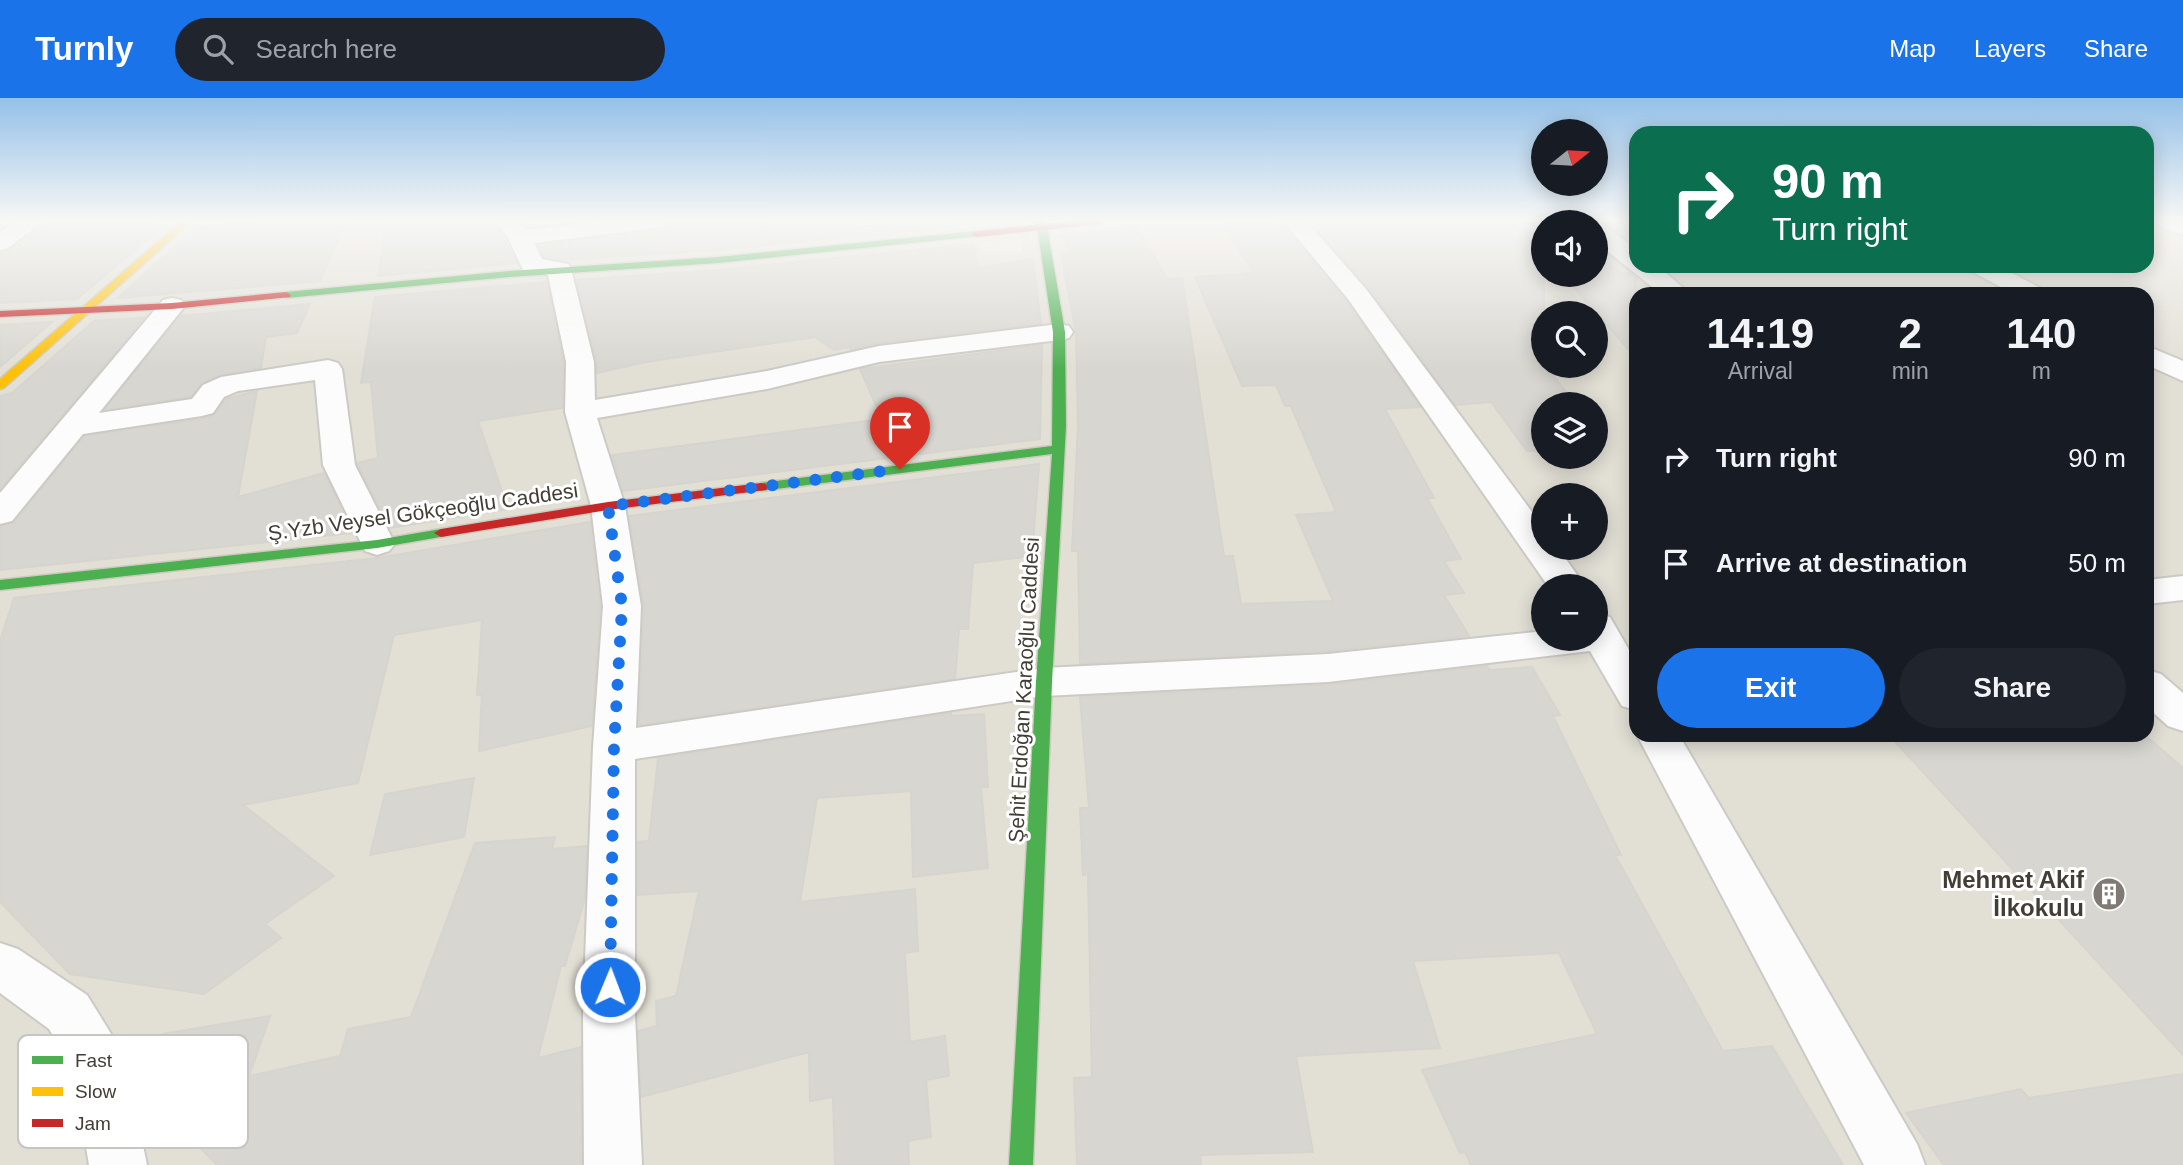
<!DOCTYPE html>
<html lang="en">
<head>
<meta charset="utf-8">
<style>
  body { margin:0; font-family:Helvetica,sans-serif; background:#20242c; color:#f1f3f6; height:100vh; display:flex; flex-direction:column; font-size:26px; white-space:nowrap }
  * { box-sizing:border-box; margin:0 }
  p { font-size:23px; color:#9ea1a6 }
  .icon { flex:none; width:38px; height:38px; fill:none; stroke:currentColor; stroke-width:2; stroke-linecap:round; stroke-linejoin:round }
  .map { position:relative; flex:1; overflow:hidden }
  .details { position:absolute; left:1629px; top:189px; width:525px; height:455px; display:flex; flex-direction:column; background:#171b24; border-radius:21px; box-shadow:0 4px 18px #0003 }
  .details>* { flex:none }
  .banner { position:absolute; left:1629px; top:28px; width:525px; height:147px; border-radius:21px; box-shadow:0 4px 18px #0003; background:#0b6e4f; color:#fff; overflow:hidden }
  .needle { width:46px; rotate:72deg }
  .buttons { position:absolute; left:1531px; top:21px; display:grid; gap:14px }
  .buttons a { display:grid; place-items:center; width:77px; height:77px; border-radius:50%; background:#171b24; box-shadow:0 4px 18px #0003; font-size:35px }
  .pin { position:absolute; display:grid; place-items:center; width:60px; height:60px; color:#fff; margin:-72px -30px; border-radius:50% 50% 50% 0; rotate:-45deg; box-shadow:0 0 7px #0007 }
  .pin .icon { rotate:45deg }
  .me { position:absolute; width:77px; margin:-38px; rotate:1deg; stroke-linejoin:round; filter:drop-shadow(0 0 5px #0008) }
  .turn { display:flex; align-items:center; gap:24px; height:147px; padding:0 28px; font-size:32px }
  .turn .icon { width:91px; height:91px; stroke-width:2.5 }
  .turn b { display:block; font-size:49px; line-height:60px }
  .eta { display:flex; justify-content:space-evenly; align-items:center; height:119px; text-align:center }
  .eta b { font-size:42px; font-weight:700; line-height:49px }
  .action { display:flex; gap:14px; margin-top:auto; padding:14px 28px }
  .action a { flex:1; height:80px; border-radius:42px; background:#1a73e8; color:#fff; font-size:28px; font-weight:700; line-height:80px; text-align:center }
  .action a+a { background:#20242c; color:#f1f3f6 }
  ul { padding:0; list-style:none }
  li { display:flex; align-items:center; gap:21px; height:105px; padding:0 28px }
  li div { flex:1 }
  li b { display:block; font-size:26px }
  li em { font-style:normal }
  header { display:flex; align-items:center; gap:42px; box-sizing:border-box; height:98px; padding:0 35px; background:#1a73e8; color:#fff }
  header strong { font-size:33px }
  nav { display:flex; gap:38px; margin-inline-start:auto; font-size:24px }
  .search { width:490px; height:63px; background:#20242c; display:flex; align-items:center; gap:18px; box-sizing:border-box; padding:0 24px; border-radius:38px; color:#9ea1a6; font-size:26px }
  .map>svg:first-child { display:block }
  .residential { fill:#e2dfd5; fill-rule:evenodd }
  .commercial { fill:#f0e9db }
  .building { fill:#d8d6d0; stroke:#d6d4ce; stroke-width:2 }
  .lines { fill:none; stroke-linecap:round; stroke-linejoin:round }
  .street-casing { stroke:#cccac5; stroke-width:4 }
  .fast-casing { stroke:#cccabf; stroke-width:3 }
  .slow-casing { stroke:#cccabf; stroke-width:3 }
  .jam-casing { stroke:#cccabf; stroke-width:3 }
  .street { fill:#fcfcfc; fill-rule:evenodd }
  .fast { fill:#4caf50; fill-rule:evenodd }
  .slow { fill:#ffc107; fill-rule:evenodd }
  .jam { fill:#c62828; fill-rule:evenodd }
  .route { stroke:#1a73e8; stroke-width:12; stroke-dasharray:0 21.6 }
  .labels { text-anchor:middle; stroke-width:6; stroke-linejoin:round; paint-order:stroke }
  .street-label { font-size:21px; fill:#433e35; stroke:#fff }
  .near-poi-label { font-size:24px; font-weight:bold; fill:#433e35; stroke:#fff; text-anchor:end }
  .key { fill:#fff; stroke:#c7c5c2; stroke-width:2 }
  .key-label { font-size:19px; fill:#433e35 }
</style>
</head>
<body>
<header>
<strong>Turnly</strong>
<div class="search"><svg class="icon" aria-label="search" viewBox="0 0 24 24"><circle cx="10" cy="10" r="6"/><path d="M15 15l6 6"/></svg>Search here</div>
<nav><a>Map</a><a>Layers</a><a>Share</a></nav>
</header>
<div class="map">
<svg width="2183" height="1067" viewBox="0 0 2183 1067">
  <rect width="100%" height="100%" fill="#eeede8"/>
  <path class="residential" d="M 0,123 L 1636,123 L 1636,168 L 2147,168 L 2147,123 L 2183,123 L 2183,1067 L 0,1067 ZM 1544,124 L 1596,124 L 1596,177 L 1544,177 ZM 1636,196 L 2147,196 L 2147,637 L 1636,637 ZM 1544,215 L 1596,215 L 1596,268 L 1544,268 ZM 1544,306 L 1596,306 L 1596,359 L 1544,359 ZM 1544,397 L 1596,397 L 1596,450 L 1544,450 ZM 1544,488 L 1596,488 L 1596,541 L 1544,541 Z"/>
  <polygon class="commercial" points="1022,141 1022,155 981,153 979,145"/>
  <g class="building">
    <polygon points="46,123 156,123 144,133 159,132 77,201 0,205 0,154 10,152"/>
    <polygon points="279,123 346,123 320,183 118,200 197,129"/>
    <polygon points="387,123 493,123 517,165 378,178"/>
    <polygon points="671,123 855,123 860,130 901,123 941,123 946,129 718,152 562,162 544,159 538,147 657,133 666,130"/>
    <polygon points="1280,123 1346,203 1420,309 1385,311 1434,400 1427,400 1461,461 1444,463 1464,495 1444,497 1469,538 1328,553 1080,566 1078,453 1072,453 1078,328 1076,234 1061,156 1070,154 1062,137 1137,129 1167,181 1182,180 1224,458 1233,458 1241,506 1333,503 1296,417 1336,414 1291,308 1285,308 1276,287 1242,288 1195,179 1254,175 1223,127"/>
    <polygon points="1309,123 1544,123 1544,268 1577,306 1544,306 1544,352 1527,353 1491,304 1455,307 1368,189"/>
    <polygon points="973,146 978,170 1033,161 1041,226 879,245 851,252 850,249 834,252 815,239 646,264 597,275 597,263 576,182 718,172"/>
    <polygon points="1596,158 1622,176 1630,174 1636,180 1636,260 1563,177 1596,177"/>
    <polygon points="547,184 563,264 562,310 478,323 508,411 390,430 357,365 378,360 371,284 361,285 375,199"/>
    <polygon points="310,206 297,235 266,239 261,270 220,277 202,285 191,299 105,311 180,218"/>
    <polygon points="144,220 0,391 0,298 12,295 94,223"/>
    <polygon points="52,224 0,269 0,227"/>
    <polygon points="1042,247 1040,341 623,393 612,357 882,321 860,271"/>
    <polygon points="257,293 238,399 324,375 353,435 0,472 0,428 14,425 84,338 203,321 215,316 226,301"/>
    <polygon points="1039,366 1032,458 973,465 968,531 959,531 955,581 639,627 644,508 629,418"/>
    <polygon points="590,424 600,508 592,628 479,653 482,596 477,597 482,522 394,537 358,685 243,707 334,778 265,826 281,840 204,896 70,876 0,804 0,543 14,500 377,460"/>
    <polygon points="1487,568 1490,572 1532,569 1560,617 1553,618 1621,757 1615,757 1723,953 1772,948 1843,1067 1471,1067 1465,1054 1460,1055 1422,972 1597,936 1559,855 1413,863 1440,950 1296,958 1313,1054 1200,1057 1201,1067 1077,1067 1074,980 1092,979 1088,776 1083,777 1080,710 1089,710 1080,599 1328,587"/>
    <polygon points="951,615 951,618 984,616 988,689 981,689 988,770 913,779 911,693 817,700 800,804 915,791 918,853 905,855 910,944 945,938 949,978 926,982 931,1039 908,1043 909,1067 835,1067 833,999 810,1003 809,954 641,999 638,933 657,928 656,903 676,898 699,793 638,797 638,744 649,743 658,660"/>
    <polygon points="1889,637 1966,637 1971,642 2011,637 2145,637 2183,670 2183,957"/>
    <polygon points="474,680 464,739 370,757 385,696"/>
    <polygon points="555,739 552,751 587,748 585,800 565,868 561,868 538,960 581,949 581,1067 217,1067 141,989 163,936 270,918 249,978 340,958 348,931 411,919 475,745"/>
    <polygon points="2183,976 2183,1067 1944,1067 1906,1015 2021,991 2029,1000"/>
  </g>
  <g class="lines">
    <defs>
      <g id="street">
        <polygon points="17,123 44,123 8,150 0,152 0,134"/>
        <polygon points="496,123 520,123 526,132 602,123 668,123 664,128 656,130 534,145 542,161 568,166 571,171 594,264 595,302 767,273 879,248 1059,226 1069,228 1073,234 1069,240 1059,242 879,264 767,291 597,320 625,408 641,508 636,630 1044,570 1328,556 1544,533 1544,541 1596,541 1596,516 1610,519 1636,564 1636,612 1622,608 1590,553 1328,584 1044,598 635,661 635,916 642,1067 584,1067 583,916 593,649 603,508 591,408 565,314 566,264 548,177 523,172 508,140"/>
        <polygon points="1283,123 1306,123 1366,191 1544,430 1544,450 1558,450 1585,488 1548,488 1348,201"/>
        <polygon points="2154,123 2183,123 2183,137 2158,128"/>
        <polygon points="1596,125 1604,127 1636,151 1636,168 1658,168 1690,196 1661,196 1596,144"/>
        <polygon points="1968,168 1999,168 2042,191 2046,196 2014,196 1971,173"/>
        <polygon points="172,200 181,202 185,208 99,315 192,301 203,287 221,279 328,262 338,265 342,271 355,367 395,446 389,453 377,457 365,453 323,367 315,282 238,293 224,299 213,315 202,318 83,336 12,423 0,426 0,395 163,202"/>
        <polygon points="2147,248 2183,263 2183,283 2147,267"/>
        <polygon points="2183,478 2183,502 2147,506 2147,482"/>
        <polygon points="2147,572 2161,576 2183,595 2183,633 2168,628 2147,609"/>
        <polygon points="1637,637 1679,637 1917,1046 1925,1067 1864,1067"/>
        <polygon points="0,845 18,851 87,897 118,947 126,965 147,1067 89,1067 73,971 49,931 0,895"/>
      </g>
      <g id="fast">
        <polygon points="1032,123 1042,123 1047,128 1065,234 1066,328 1052,584 1033,1067 1009,1067 1036,584 1052,356 761,393 754,389 761,385 1052,348 1053,234 1037,129"/>
        <polygon points="976,133 979,134 979,138 718,165 509,179 286,200 281,197 286,194 509,173 718,159"/>
        <polygon points="441,431 446,432 448,435 446,438 377,450 0,492 0,482 377,442"/>
      </g>
      <polygon id="slow" points="182,123 192,123 4,290 0,291 0,281"/>
      <g id="jam">
        <polygon points="1075,123 1104,123 1099,126 976,139 971,136 976,133"/>
        <polygon points="286,194 291,197 290,199 172,211 0,219 0,213 172,205"/>
        <polygon points="761,385 766,386 768,389 766,392 608,412 441,439 434,435 441,431 608,404"/>
      </g>
    </defs>
    <use href="#street" class="street-casing"/>
    <use href="#fast" class="fast-casing"/>
    <use href="#slow" class="slow-casing"/>
    <use href="#jam" class="jam-casing"/>
    <use href="#street" class="street"/>
    <use href="#fast" class="fast"/>
    <use href="#slow" class="slow"/>
    <use href="#jam" class="jam"/>
  </g>
  <linearGradient id="sky" x2="0" y2="1"><stop stop-color="#95c1e8"/><stop offset="0.45" stop-color="#f7f7f5"/><stop offset="1" stop-color="#f7f7f5" stop-opacity="0"/></linearGradient>
  <rect width="2183" height="272" fill="url(#sky)"/>
  <g class="lines">
    <polyline class="route" points="610,889 614,649 622,508 608,408 900,371"/>
  </g>
  <defs>
    <symbol id="building-disc" viewBox="-11 -11 22 22"><circle r="9.5" fill="#7f7b74" stroke="#fff"/><path d="M-4-6H4V6H1V3H-1V6H-4ZM-2.5-4.3h1.7v1.8h-1.7ZM.8-4.3h1.7v1.8H.8ZM-2.5-1h1.7V.8h-1.7ZM.8-1h1.7V.8H.8Z" fill="#fff"/></symbol>
  </defs>
  <g fill-rule="evenodd">
    <use href="#building-disc" x="2090" y="777" width="38" height="38"/>
  </g>
  <g class="labels">
    <g class="street-label">
      <text transform="translate(423 414) rotate(-8)" y="7">Ş.Yzb Veysel Gökçeoğlu Caddesi</text>
      <text transform="translate(1024 592) rotate(-87)" y="7">Şehit Erdoğan Karaoğlu Caddesi</text>
    </g>
    <g class="near-poi-label">
      <text x="2084" y="790">Mehmet Akif<tspan x="2084" dy="28">İlkokulu</tspan></text>
    </g>
  </g>
  <rect x="18" y="937" width="230" height="113" rx="10" class="key"/>
  <rect x="32" y="958" width="31" height="8" fill="#4caf50"/>
  <rect x="32" y="989" width="31" height="9" fill="#ffc107"/>
  <rect x="32" y="1021" width="31" height="8" fill="#c62828"/>
  <g class="key-label">
    <text x="75" y="969">Fast</text>
    <text x="75" y="1000">Slow</text>
    <text x="75" y="1032">Jam</text>
  </g>
</svg>
<div class="buttons">
<a><svg class="needle" viewBox="-14 -14 28 28"><path d="M0-13l5 13h-10z" fill="#e53935"/><path d="M0 13l5-13h-10z" fill="#9ea1a6"/></svg></a>
<a><svg class="icon" aria-label="sound" viewBox="0 0 24 24"><path d="M4 9h4l5-4v14l-5-4H4zM17 9q2 3 0 6"/></svg></a>
<a><svg class="icon" aria-label="search" viewBox="0 0 24 24"><circle cx="10" cy="10" r="6"/><path d="M15 15l6 6"/></svg></a>
<a><svg class="icon" aria-label="layers" viewBox="0 0 24 24"><path d="M12 4l9 5-9 5-9-5zM3 14l9 5 9-5"/></svg></a>
<a>+</a>
<a>−</a>
</div>
<div class="pin" style="left:900px;top:371px;background:#d93025"><svg class="icon" aria-label="arrive" viewBox="0 0 24 24"><path d="M6 21V4h12l-3 4 3 4H6"/></svg></div>
<svg class="me" style="left:610px;top:889px" viewBox="-20 -20 40 40"><circle r="17" fill="#1a73e8" stroke="#fff" stroke-width="3"/><path d="M0-11L8 9 0 5-8 9z" fill="#fff"/></svg>
<div class="banner">
<div class="turn"><svg class="icon" aria-label="right" viewBox="0 0 24 24"><path d="M7 20v-9h11M14 6l5 5-5 5"/></svg><div><b>90 m</b>Turn right</div></div>
</div>
<section class="details">
<div class="eta">
<div><b>14:19</b><p>Arrival</p></div>
<div><b>2</b><p>min</p></div>
<div><b>140</b><p>m</p></div>
</div>
<ul>
<li><svg class="icon" aria-label="right" viewBox="0 0 24 24"><path d="M7 20v-9h11M14 6l5 5-5 5"/></svg><div><b>Turn right</b></div><em>90 m</em></li>
<li><svg class="icon" aria-label="arrive" viewBox="0 0 24 24"><path d="M6 21V4h12l-3 4 3 4H6"/></svg><div><b>Arrive at destination</b></div><em>50 m</em></li>
</ul>
<div class="action"><a>Exit</a><a>Share</a></div>
</section>
</div>
</body>
</html>
